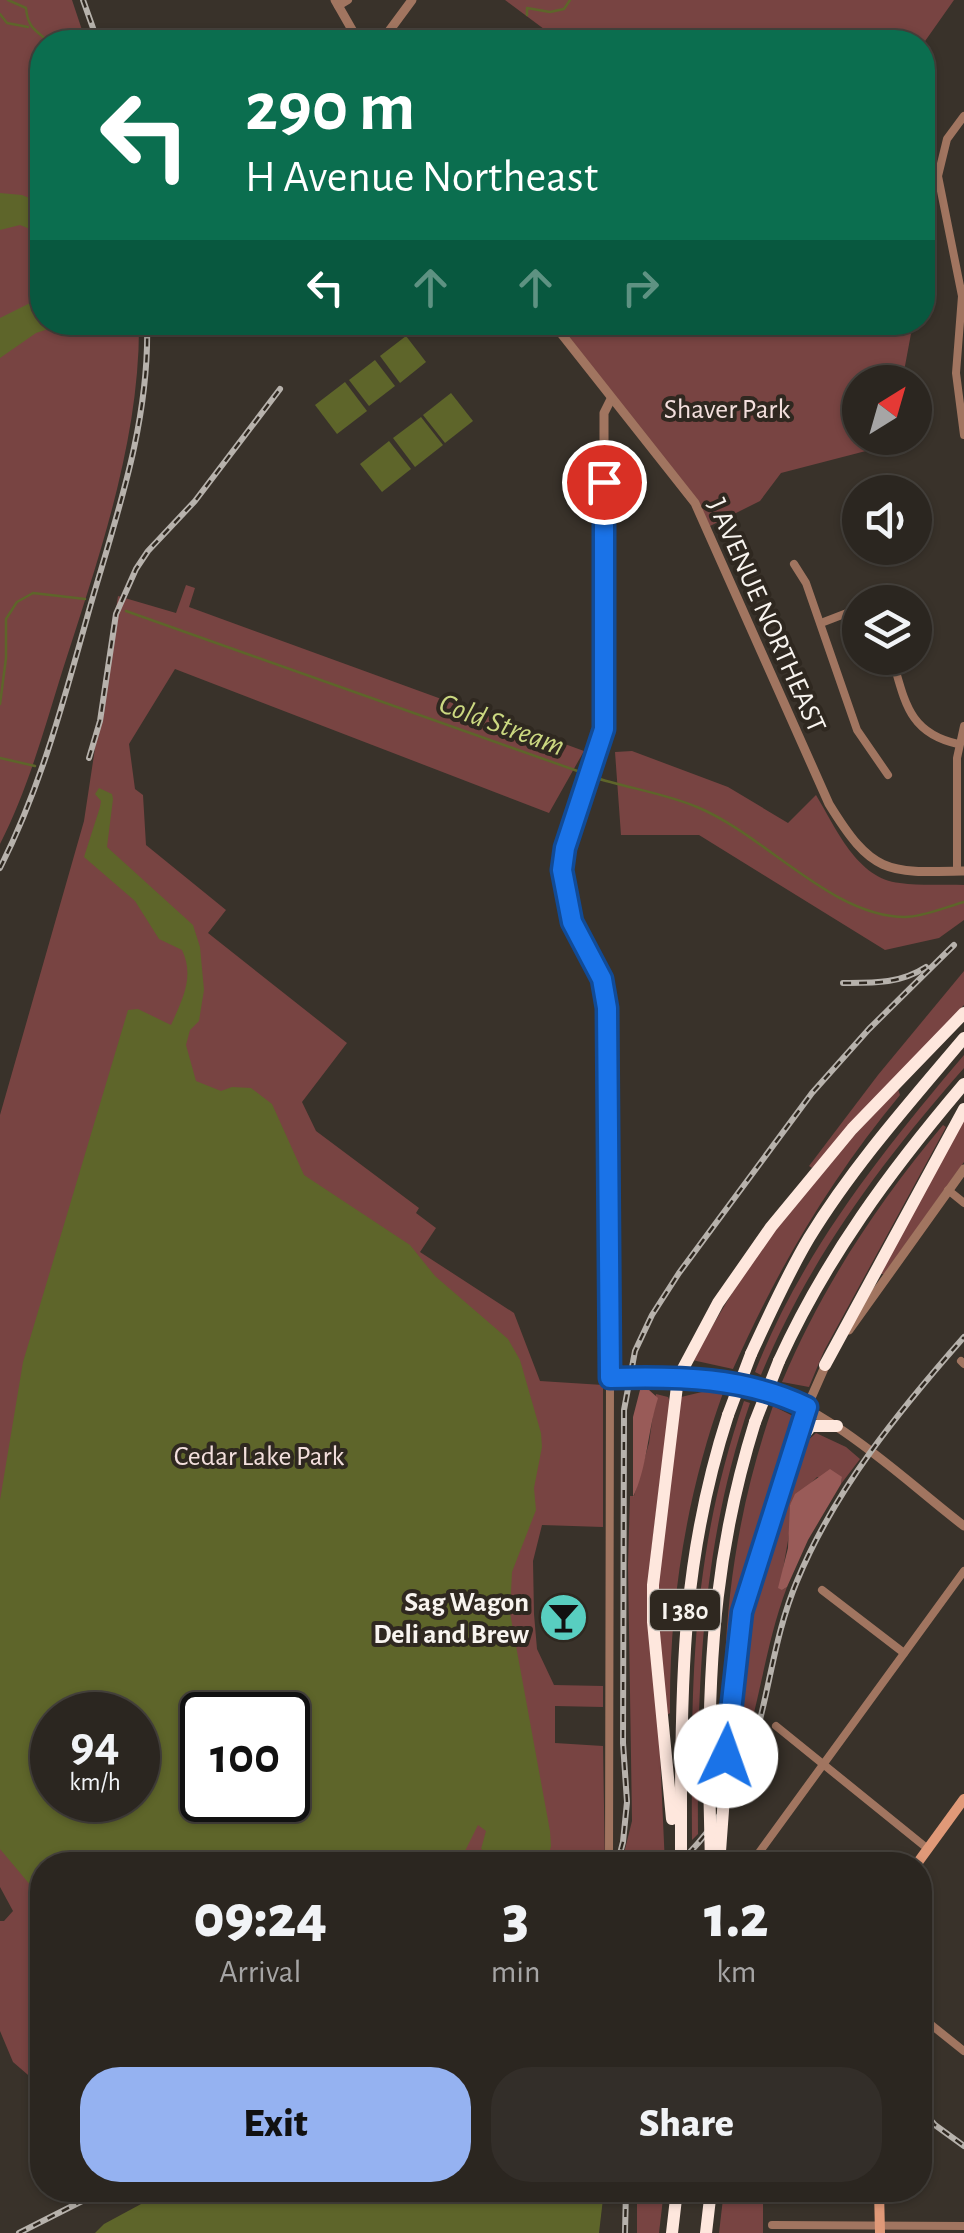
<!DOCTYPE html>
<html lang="en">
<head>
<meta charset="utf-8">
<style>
  body { margin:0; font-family:"Alegreya Sans",sans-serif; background:#332e29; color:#f1f3f6; height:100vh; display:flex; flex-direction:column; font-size:38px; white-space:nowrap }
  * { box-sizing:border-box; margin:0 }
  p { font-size:32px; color:#a6a5a5 }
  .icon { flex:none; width:55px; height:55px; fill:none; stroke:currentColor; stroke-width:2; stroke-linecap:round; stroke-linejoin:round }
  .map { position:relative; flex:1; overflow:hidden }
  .panel { position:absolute; left:30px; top:1852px; width:902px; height:350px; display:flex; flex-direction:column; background:#2b2620; border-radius:40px; box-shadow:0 2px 8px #0004,0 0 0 2px #47433e }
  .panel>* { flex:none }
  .guide { position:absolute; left:30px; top:30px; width:905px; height:305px; border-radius:40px; box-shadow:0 2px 8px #0004,0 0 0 2px #47433e; background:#0b6e4f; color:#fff; overflow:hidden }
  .needle { width:65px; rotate:37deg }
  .tools { position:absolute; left:842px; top:365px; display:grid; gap:20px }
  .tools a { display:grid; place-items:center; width:90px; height:90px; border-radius:50%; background:#2b2620; box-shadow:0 2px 8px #0004,0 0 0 2px #47433e; font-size:50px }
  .speed { position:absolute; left:30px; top:1692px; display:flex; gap:20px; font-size:50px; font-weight:700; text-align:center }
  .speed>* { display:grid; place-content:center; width:130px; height:130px; border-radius:50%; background:#2b2620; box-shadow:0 2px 8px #0004,0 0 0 2px #47433e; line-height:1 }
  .speed small { font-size:25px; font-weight:400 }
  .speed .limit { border:5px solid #111; border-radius:15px; background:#fff; color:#111 }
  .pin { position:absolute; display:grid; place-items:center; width:85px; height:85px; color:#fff; margin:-42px; border:5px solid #fff; border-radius:50%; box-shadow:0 2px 10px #0007 }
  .me { position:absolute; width:110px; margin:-55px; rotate:3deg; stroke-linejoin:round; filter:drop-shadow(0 0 8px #0008) }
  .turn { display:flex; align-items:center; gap:35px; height:210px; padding:0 50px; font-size:45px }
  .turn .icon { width:130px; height:130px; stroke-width:2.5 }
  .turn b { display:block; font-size:70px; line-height:85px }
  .lanes { display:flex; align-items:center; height:95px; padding:0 50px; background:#0003; justify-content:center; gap:50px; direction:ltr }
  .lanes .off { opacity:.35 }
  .eta { display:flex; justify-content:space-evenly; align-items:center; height:170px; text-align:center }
  .eta b { font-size:60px; font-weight:800; line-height:70px }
  .button { display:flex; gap:20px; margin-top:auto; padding:20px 50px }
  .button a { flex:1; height:115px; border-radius:40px; background:#95b2f1; color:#111; font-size:40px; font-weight:800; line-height:115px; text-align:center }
  .button a+a { background:#332e29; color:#f1f3f6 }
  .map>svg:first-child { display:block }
  .green { fill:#784442; fill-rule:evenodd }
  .forest { fill:#995b58 }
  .water { fill:#5e652a; fill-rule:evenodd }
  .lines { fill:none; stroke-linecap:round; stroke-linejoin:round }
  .stream { stroke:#5e652a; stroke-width:2.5 }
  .minor { stroke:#a17560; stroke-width:8 }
  .tertiary { stroke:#a17560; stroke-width:9 }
  .secondary { stroke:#e09978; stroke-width:10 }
  .motorway { stroke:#fee7dd; stroke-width:12 }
  .rail-casing { stroke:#b7b2ac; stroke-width:6 }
  .rail { stroke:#2f2820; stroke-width:2.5; stroke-dasharray:8; stroke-linecap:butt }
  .motorway-bridge { stroke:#fee7dd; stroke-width:12 }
  .route-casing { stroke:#114b97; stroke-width:25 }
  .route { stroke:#1a73e8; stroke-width:18 }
  .labels { text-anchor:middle; stroke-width:8; stroke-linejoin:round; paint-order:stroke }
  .shield { fill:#2f2820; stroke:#bcb7b1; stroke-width:2.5 }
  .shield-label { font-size:25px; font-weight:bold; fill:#f8f4ef }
  .park-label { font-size:28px; fill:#f3dfdd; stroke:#2f2820 }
  .street-label { font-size:28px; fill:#f8f4ef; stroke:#2f2820 }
  .poi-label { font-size:28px; font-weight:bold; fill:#f8f4ef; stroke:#2f2820; text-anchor:end }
  .water-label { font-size:30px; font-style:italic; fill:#cbd880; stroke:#2f2820 }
</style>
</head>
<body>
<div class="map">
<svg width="964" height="2233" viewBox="0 0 964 2233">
  <rect width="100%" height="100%" fill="#39322a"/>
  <g class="green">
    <path d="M 0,0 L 72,0 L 86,42 L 42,42 L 42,322 L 139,323 C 140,441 98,560 62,672 C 44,730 28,789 0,844 Z"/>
    <polygon points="505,0 954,0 923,44 534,42 544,29"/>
    <polygon points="552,323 913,323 902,382 860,382 860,438 891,438 889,445 781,473 760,501 708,527"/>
    <path d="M 186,585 L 195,588 L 189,607 L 584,751 L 549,813 L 175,669 L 129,744 L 135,789 L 143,795 L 146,845 L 226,910 L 208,933 L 347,1043 L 302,1102 L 316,1131 L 419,1208 L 416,1213 L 436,1228 L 420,1252 L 514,1313 L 540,1381 L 603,1385 L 603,1527 L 542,1525 L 533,1561 L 534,1614 L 537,1649 L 554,1685 L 603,1686 L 603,1707 L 555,1706 L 555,1743 L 603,1746 L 605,1865 L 42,1865 L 42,2087 L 13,2062 L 0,2031 L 0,1921 L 4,1921 L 13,1911 L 0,1887 L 0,1115 L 84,821 L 118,596 L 176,613 ZM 52,1715 L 138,1715 L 138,1800 L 52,1800 ZM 202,1715 L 288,1715 L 288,1800 L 202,1800 Z"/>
    <path d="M 632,751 L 728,787 L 788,823 L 816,795 C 836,828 857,879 900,883 C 921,886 943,884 964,885 L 964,920 L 939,938 L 885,950 L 699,835 L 621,835 L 615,752 Z"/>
    <polygon points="964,971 964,1005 812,1168 809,1166 878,1075"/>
    <path d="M 964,1055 L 964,1068 C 882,1161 809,1259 761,1375 L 755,1372 C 802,1252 881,1153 964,1055 Z"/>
    <path d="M 898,1089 L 900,1095 C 829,1181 778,1268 733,1369 L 692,1360 L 756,1253 L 846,1144 Z"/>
    <polygon points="964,1118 964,1162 884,1274 880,1274"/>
    <path d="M 943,1125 L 946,1127 L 824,1351 L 809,1387 L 782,1382 C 822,1287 877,1204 943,1125 Z"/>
    <path d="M 706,1391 L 723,1393 C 686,1495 669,1605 670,1713 L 667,1715 L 658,1620 L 658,1582 L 681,1397 Z"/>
    <polygon points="656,1394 668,1397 670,1402 651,1553 665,1865 621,1865 632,1821 628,1565 630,1496 634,1496 649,1443"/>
    <path d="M 744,1401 L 750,1403 C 701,1546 697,1684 698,1834 L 692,1840 C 691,1680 691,1555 744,1401 Z"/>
    <path d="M 773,1406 L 799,1419 L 750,1561 L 728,1665 L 725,1664 C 728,1576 744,1489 773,1406 Z"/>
    <path d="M 816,1433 L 846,1447 L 860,1459 L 841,1484 L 842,1477 L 817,1477 L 790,1505 C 793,1535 781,1561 782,1590 L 787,1587 C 762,1653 759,1720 731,1784 L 737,1683 L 746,1622 L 756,1576 L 804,1444 Z"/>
    <polygon points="637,2190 664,2190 659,2233 637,2233"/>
    <polygon points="724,2190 763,2190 763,2233 719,2233"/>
  </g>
  <g class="forest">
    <path d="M 640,1390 L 649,1390 L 658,1398 C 648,1429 647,1469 633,1497 L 633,1417 Z"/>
    <polygon points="830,1469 842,1477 841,1484 808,1540 787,1587 782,1590 778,1588 788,1548 790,1505 795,1494"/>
  </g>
  <g class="water">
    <polygon points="0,193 22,195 42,203 42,234 20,225 0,230"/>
    <polygon points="42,297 42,322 67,323 36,333 0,358 0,318"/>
    <polygon points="406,336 426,362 400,383 380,356"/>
    <polygon points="375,360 395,386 369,406 349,380"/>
    <polygon points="345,382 367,411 337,434 315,405"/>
    <polygon points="451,393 473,421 445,443 423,415"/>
    <polygon points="421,417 443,445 415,467 393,438"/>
    <polygon points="389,441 411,469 382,492 360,464"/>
    <path d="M 99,788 L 112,794 L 113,799 L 107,847 L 193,925 L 200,947 L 204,990 L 199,1021 L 190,1030 L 186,1045 L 196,1081 L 221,1091 L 232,1087 L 251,1088 L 272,1104 L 304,1175 L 410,1245 L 435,1276 L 508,1339 L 520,1360 L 541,1433 L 542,1447 L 534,1488 L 536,1510 L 512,1572 L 510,1613 L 550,1831 L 551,1846 L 546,1865 L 512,1865 L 481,1849 L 486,1831 L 478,1825 L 458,1865 L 42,1865 L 42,1899 L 0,1849 L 0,1500 L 23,1362 L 128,1010 L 138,1009 L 171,1025 C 182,1000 195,977 182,950 L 159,939 L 135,901 L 84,857 L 100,807 L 101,801 L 95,794 ZM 52,1715 L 138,1715 L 138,1800 L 52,1800 ZM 202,1715 L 288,1715 L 288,1800 L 202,1800 Z"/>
    <polygon points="167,2190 604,2190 599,2233 95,2233 104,2224"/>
  </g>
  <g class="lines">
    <g class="stream">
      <path d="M 8,0 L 26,8 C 28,29 36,30 49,42"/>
      <polyline points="0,14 7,23 28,27"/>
      <polyline points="527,15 527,8 550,12 564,9 570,0"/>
      <polyline points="126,611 586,774"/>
      <polyline points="0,704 6,658 6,619 17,602 33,593 85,599"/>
      <polyline points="0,758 35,766"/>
      <path d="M 593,777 C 627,788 664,793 697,807 C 765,835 832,917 905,917 C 923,917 946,907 964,902"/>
    </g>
    <g class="minor">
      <polyline points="338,6 348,0"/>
      <polyline points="964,116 947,139 938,176 962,296 956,373 964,435"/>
      <polyline points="794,564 806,583 857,730 888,775"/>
      <polyline points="876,602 881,601"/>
      <polyline points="821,623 860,608"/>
      <path d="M 892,658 C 905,701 908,733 958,744"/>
      <polyline points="957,871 957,758 964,726"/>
      <polyline points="948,1190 964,1203"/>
      <polyline points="961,1361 964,1364"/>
      <polyline points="822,1590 904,1653"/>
      <polyline points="776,1726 928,1849"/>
      <polyline points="609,1865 610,1377"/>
      <polyline points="750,1865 964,1571"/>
      <polyline points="920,2016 964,2051"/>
      <polyline points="772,2225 964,2226"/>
    </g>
    <g class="tertiary">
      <polyline points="335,0 359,42"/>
      <polyline points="381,42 412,0"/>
      <path d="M 552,322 L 695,503 L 829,804 C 872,874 886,873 964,871"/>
      <path d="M 611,399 L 604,413 L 604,729 L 565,848 L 563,870 L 572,922 L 602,979 L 607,1008 L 610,1377 C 652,1377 698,1374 740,1384 C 829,1404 894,1472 964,1526"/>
      <polyline points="849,1330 964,1169"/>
      <polyline points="807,1407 826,1364"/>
    </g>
    <g class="secondary">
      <polyline points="916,1865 964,1799"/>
      <polyline points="879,2190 880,2233"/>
    </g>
    <g class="motorway">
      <path d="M 751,1354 C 769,1315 787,1275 809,1238 C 853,1166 910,1102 964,1038"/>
      <path d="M 779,1361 C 826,1258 890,1171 964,1084"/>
      <polyline points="825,1365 964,1109"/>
      <polyline points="799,1441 811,1426 837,1426"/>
      <polyline points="727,1756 742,1611 807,1407"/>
      <path d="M 709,1776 C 709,1649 717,1544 755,1422"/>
      <path d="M 681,1809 C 681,1668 684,1551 728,1415"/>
      <polyline points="672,1819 653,1622 653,1585 678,1378 718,1303 771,1227 852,1129 964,1013"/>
      <polyline points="672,2233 677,2190"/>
      <polyline points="706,2233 711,2190"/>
    </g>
    <defs>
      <g id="rail">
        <polyline points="83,0 98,42"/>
        <polyline points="89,758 100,721 116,614 136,569 148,551 195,501 280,389"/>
        <path d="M 0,868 C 42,785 65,696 90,607 C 117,514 150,421 147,322"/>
        <path d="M 843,983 C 873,983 900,984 926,967"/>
        <polyline points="617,1865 623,1842 627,1802 623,1743 624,1410 635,1351 652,1315 679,1273 812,1093 869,1029 954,945"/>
        <path d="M 677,1865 C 706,1838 732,1802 746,1765 C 769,1705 771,1643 797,1581 C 835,1489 899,1411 964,1337"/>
        <polyline points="920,2108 935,2125 964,2146"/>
        <polyline points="19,2233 104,2190"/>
        <polyline points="625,2233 626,2190"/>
      </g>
    </defs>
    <use href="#rail" class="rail-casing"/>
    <use href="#rail" class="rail"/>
    <g class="motorway-bridge">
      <polyline points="728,1415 751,1354"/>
      <polyline points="755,1422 779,1361"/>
      <polyline points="709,1776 711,1865"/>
      <polyline points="681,1809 681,1865"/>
      <polyline points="719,1865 727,1756"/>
    </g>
  </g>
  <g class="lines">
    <defs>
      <path id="route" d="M 604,482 L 604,729 L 565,848 L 562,870 L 572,922 L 602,979 L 607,1008 L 610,1378 C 678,1376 745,1377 807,1407 L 742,1612 L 726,1756"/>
    </defs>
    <use href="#route" class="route-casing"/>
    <use href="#route" class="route"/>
  </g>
  <defs>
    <symbol id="bar-disc" viewBox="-11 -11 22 22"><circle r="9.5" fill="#58cec0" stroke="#2f2820"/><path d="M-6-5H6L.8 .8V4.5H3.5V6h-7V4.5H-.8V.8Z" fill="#111"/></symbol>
  </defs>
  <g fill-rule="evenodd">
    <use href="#bar-disc" x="536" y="1590" width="55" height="55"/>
  </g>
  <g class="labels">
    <rect class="shield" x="650" y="1590" width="70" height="40" rx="8"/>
    <g class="shield-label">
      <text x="685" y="1619">I 380</text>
    </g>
    <g class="park-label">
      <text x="727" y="418">Shaver Park</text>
      <text x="259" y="1465">Cedar Lake Park</text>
    </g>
    <g class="street-label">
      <text transform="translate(768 615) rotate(66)" y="10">J AVENUE NORTHEAST</text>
    </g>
    <g class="poi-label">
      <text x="529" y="1611">Sag Wagon<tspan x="529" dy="32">Deli and Brew</tspan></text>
    </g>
    <g class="water-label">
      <text transform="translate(502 724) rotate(20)" y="10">Cold Stream</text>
    </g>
  </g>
</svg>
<div class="tools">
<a><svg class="needle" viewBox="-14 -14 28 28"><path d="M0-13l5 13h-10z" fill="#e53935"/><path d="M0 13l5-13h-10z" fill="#a6a5a5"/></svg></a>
<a><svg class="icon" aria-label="sound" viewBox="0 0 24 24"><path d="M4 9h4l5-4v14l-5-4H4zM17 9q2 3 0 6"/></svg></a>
<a><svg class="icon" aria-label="layers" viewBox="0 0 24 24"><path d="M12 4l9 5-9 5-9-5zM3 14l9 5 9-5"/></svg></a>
</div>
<div class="speed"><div>94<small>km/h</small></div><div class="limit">100</div></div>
<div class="pin" style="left:604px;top:482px;background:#d93025"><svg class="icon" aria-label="arrive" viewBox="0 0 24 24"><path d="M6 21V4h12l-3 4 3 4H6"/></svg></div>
<svg class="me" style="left:726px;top:1756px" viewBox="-20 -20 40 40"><circle r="19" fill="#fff"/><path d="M0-13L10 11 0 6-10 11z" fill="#1a73e8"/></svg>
<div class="guide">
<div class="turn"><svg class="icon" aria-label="left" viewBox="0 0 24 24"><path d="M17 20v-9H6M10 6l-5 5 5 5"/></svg><div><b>290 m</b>H Avenue Northeast</div></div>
<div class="lanes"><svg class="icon" aria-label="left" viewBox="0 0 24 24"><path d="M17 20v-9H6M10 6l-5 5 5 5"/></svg><svg class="icon off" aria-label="ahead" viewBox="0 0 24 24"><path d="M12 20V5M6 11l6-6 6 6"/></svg><svg class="icon off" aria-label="ahead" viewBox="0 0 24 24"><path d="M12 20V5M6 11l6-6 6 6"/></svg><svg class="icon off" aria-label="right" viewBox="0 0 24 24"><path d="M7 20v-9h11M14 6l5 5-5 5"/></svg></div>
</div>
<section class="panel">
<div class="eta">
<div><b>09:24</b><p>Arrival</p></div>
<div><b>3</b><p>min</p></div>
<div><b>1.2</b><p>km</p></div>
</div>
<div class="button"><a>Exit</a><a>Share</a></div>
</section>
</div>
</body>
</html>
